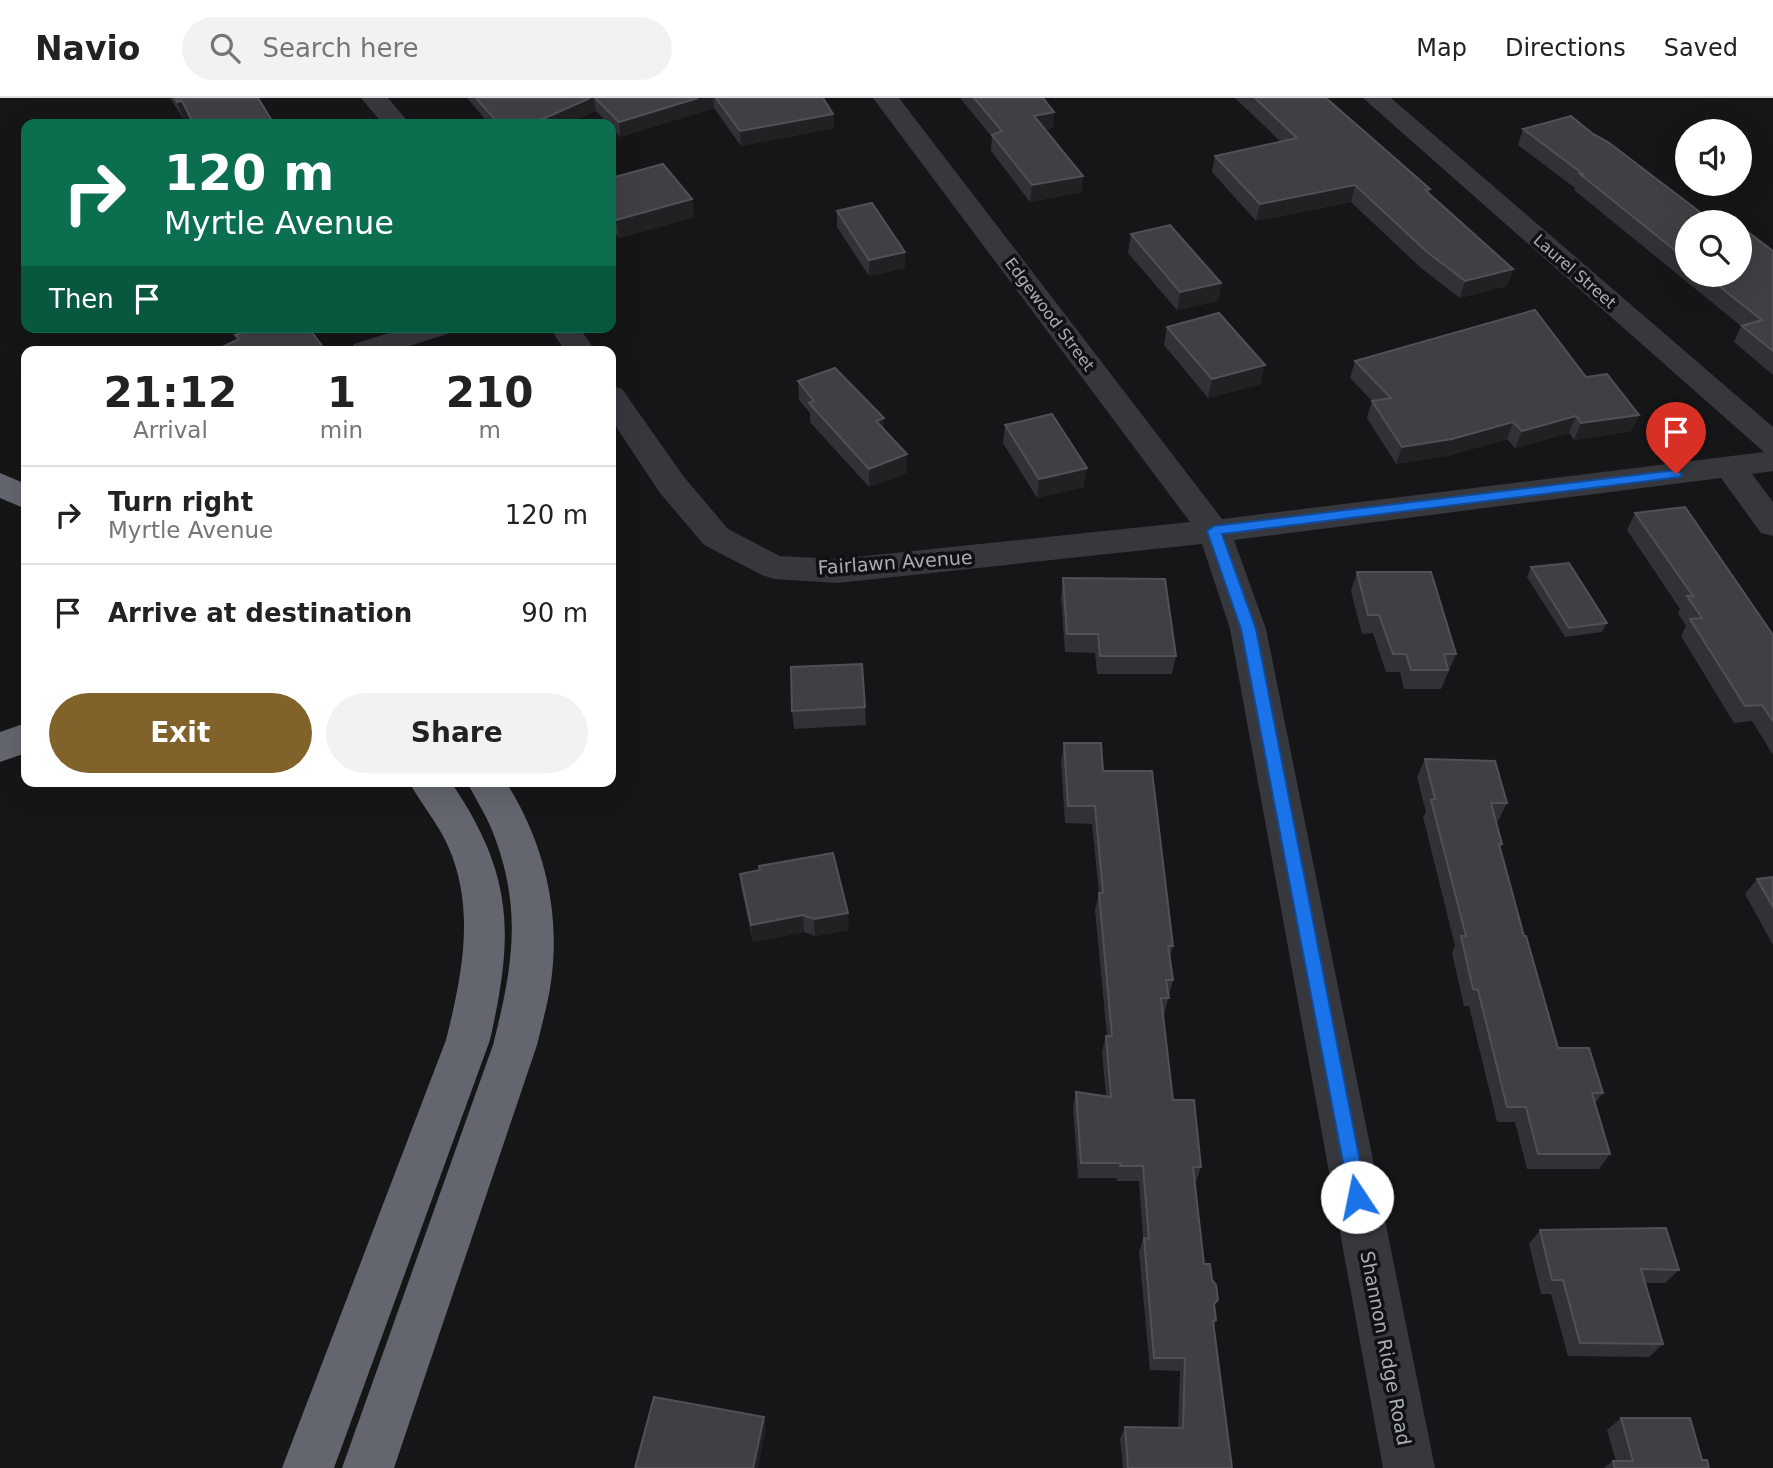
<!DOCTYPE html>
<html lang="en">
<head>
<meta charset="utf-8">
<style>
  body { margin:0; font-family:"DejaVu Sans",sans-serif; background:#f2f2f2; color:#222; height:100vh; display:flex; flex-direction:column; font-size:26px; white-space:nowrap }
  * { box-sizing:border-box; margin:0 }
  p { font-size:23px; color:#767676 }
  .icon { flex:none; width:38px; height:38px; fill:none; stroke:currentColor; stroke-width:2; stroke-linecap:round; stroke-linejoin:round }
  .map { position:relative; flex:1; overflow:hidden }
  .panel { position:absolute; left:21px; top:248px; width:595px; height:441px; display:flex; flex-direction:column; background:#fff; border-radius:14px; box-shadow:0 7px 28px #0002 }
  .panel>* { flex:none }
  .guide { position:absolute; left:21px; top:21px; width:595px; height:214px; border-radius:14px; box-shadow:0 7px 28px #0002; background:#0b6e4f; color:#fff; overflow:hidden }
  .controls { position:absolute; left:1675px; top:21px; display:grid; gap:14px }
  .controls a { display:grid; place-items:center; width:77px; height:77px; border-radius:50%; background:#fff; box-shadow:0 7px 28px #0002; font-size:35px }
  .pin { position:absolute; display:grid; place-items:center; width:60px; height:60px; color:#fff; margin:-72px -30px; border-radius:50% 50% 50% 0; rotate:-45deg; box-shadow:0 0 7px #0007 }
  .pin .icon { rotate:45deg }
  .me { position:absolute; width:77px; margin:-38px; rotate:349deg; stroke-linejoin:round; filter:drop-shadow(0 0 5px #0008) }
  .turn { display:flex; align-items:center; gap:24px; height:147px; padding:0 28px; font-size:32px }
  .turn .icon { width:91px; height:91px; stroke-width:2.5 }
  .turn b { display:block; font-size:49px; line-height:60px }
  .then { display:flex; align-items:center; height:66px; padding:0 28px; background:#0003; gap:14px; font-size:26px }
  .eta { display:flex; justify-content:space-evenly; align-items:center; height:119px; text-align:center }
  .eta b { font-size:42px; font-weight:600; line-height:49px }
  .primary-button { display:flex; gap:14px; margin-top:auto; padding:14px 28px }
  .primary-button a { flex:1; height:80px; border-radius:42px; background:#80622a; color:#fff; font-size:28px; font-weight:600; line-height:80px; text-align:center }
  .primary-button a+a { background:#f2f2f2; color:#222 }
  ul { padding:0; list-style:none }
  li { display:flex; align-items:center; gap:21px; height:98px; padding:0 28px; border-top:2px solid #e0e0e0 }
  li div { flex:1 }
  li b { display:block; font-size:26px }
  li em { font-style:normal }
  header { display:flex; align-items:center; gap:42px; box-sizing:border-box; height:98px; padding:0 35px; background:#fff; border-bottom:2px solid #e0e0e0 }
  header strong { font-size:33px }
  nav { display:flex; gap:38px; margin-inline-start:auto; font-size:24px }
  .search { width:490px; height:63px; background:#f2f2f2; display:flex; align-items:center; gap:18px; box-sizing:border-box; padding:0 24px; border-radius:38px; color:#767676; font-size:26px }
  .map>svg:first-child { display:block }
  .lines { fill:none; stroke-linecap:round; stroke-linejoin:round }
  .street { fill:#37383d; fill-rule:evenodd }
  .highway { fill:#63666e; fill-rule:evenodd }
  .wall { fill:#323236 }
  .shaded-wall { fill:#212124 }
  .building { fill:#3f3f44; stroke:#4f5156; stroke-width:2 }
  .route { fill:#1a73e8; stroke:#114b97; stroke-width:2 }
  .labels { text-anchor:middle; stroke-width:7; stroke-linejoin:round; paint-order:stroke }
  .far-street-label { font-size:16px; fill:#a8adb8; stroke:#111113 }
  .street-label { font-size:19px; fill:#a8adb8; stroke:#111113 }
</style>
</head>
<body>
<header>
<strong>Navio</strong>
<div class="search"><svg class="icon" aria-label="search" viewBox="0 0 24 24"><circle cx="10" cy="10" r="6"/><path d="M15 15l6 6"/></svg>Search here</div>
<nav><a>Map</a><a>Directions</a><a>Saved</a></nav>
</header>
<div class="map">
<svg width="1773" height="1370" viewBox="0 0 1773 1370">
  <rect width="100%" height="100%" fill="#161618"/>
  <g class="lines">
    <g class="street">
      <polygon points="361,0 388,0 410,26 383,26"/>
      <polygon points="873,0 899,0 1222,421 1764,354 1363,0 1391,0 1773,329 1773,373 1752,376 1773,404 1773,438 1761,435 1721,380 1234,442 1266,531 1435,1370 1383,1370 1230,531 1202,446 837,485 774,481 762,477 704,447 660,395 611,321 611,288 622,291 684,379 728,431 780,458 837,461 1190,424"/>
      <polygon points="408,229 455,229 450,235 391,254 350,252 354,246"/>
      <polygon points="549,229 579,229 596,254 566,254"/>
    </g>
    <g class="highway">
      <polygon points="0,375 26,386 26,411 0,400"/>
      <polygon points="26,625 26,655 0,664 0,634"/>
      <path d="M 409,684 L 451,684 C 514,777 514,836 490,942 L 334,1370 L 282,1370 L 446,942 C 462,878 476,811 448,748 C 438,725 421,706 409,684 Z"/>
      <path d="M 467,684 L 506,684 C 544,744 561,814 551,884 C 548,905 542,926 537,947 L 394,1370 L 342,1370 L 493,947 C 513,868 523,810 492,732 C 485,715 475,700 467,684 Z"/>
    </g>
  </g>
  <g class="wall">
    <polygon points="170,0 258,0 274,26 192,26 189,21 184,22"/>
    <polygon points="467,0 823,0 833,16 834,30 741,48 714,10 620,39 611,29 611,26 608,26 596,13 565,26 489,26"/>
    <polygon points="960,0 1043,0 1053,30 1046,31 1082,94 1030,104 991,53 992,39"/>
    <polygon points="1235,0 1326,0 1430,91 1429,96 1513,171 1507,188 1460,200 1421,170 1351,104 1256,123 1212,74 1215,58 1280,43"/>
    <polygon points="1523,31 1687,124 1687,177 1740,177 1773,153 1773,277 1734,244 1741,228 1574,92 1575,90 1518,47"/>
    <polygon points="611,80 692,101 694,119 619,140 611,129"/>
    <polygon points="837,113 905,170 869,178 837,129"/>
    <polygon points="1131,136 1221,185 1218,203 1177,212 1128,155"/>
    <polygon points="1167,229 1261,286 1208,300 1164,247"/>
    <polygon points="1355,263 1586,279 1639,317 1631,333 1574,342 1569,335 1515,350 1507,341 1447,358 1396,366 1367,320 1372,303 1350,280"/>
    <polygon points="798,283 884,331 907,356 907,375 869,389 810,324 810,315 799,302"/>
    <polygon points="1005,327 1084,389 1037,400 1003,345"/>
    <polygon points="1635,415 1773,537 1773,657 1752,623 1734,625 1681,538 1686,528 1678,515 1680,511 1627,432"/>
    <polygon points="1531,469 1607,525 1602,534 1565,539 1527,479"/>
    <polygon points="1357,474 1456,556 1441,591 1404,591 1400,574 1386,574 1373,535 1362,536 1351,493"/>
    <polygon points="1063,480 1176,558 1172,576 1097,576 1095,555 1065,554 1061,499"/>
    <polygon points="865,609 866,627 794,631 792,613"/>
    <polygon points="1064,645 1103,673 1173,848 1170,859 1173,882 1164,917 1163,917 1173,1002 1201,1069 1196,1084 1195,1084 1204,1166 1215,1210 1216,1222 1214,1228 1232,1370 1123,1370 1120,1341 1125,1329 1178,1330 1180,1273 1150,1272 1139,1154 1143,1140 1139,1083 1117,1083 1117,1080 1078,1080 1073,1009 1076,994 1106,998 1102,954 1106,938 1107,938 1095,812 1099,795 1092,726 1065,725 1061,663"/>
    <polygon points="1425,661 1507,705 1498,723 1496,723 1502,746 1500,750 1524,838 1558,950 1603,995 1595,1005 1610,1056 1599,1071 1527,1071 1515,1024 1497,1024 1469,908 1464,908 1452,855 1455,848 1423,719 1426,714 1417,679"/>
    <polygon points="740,776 849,832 815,838 804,834 753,844 742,793"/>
    <polygon points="1773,779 1773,847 1745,796 1757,781"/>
    <polygon points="1540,1132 1679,1172 1665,1185 1645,1185 1663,1246 1649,1259 1568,1258 1551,1196 1541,1196 1529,1146"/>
    <polygon points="1621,1320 1702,1362 1709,1370 1604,1370 1613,1363 1616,1363 1607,1332"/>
  </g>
  <g class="shaded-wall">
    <polygon points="590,0 594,0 596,13 565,26 522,26"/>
    <polygon points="698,0 713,0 714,10 620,39 619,24"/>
    <polygon points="182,3 189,21 184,22 177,4"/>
    <polygon points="1054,14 1053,30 1033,34 1034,18"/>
    <polygon points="833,16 834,30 741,48 740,33"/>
    <polygon points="1083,78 1082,94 1030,104 1032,87"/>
    <polygon points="1355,87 1351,104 1256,123 1260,106"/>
    <polygon points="692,101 694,119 619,140 616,122"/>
    <polygon points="905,154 905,170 869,178 869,162"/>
    <polygon points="1513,171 1507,188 1460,200 1465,183"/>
    <polygon points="1221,185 1218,203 1177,212 1180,194"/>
    <polygon points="1265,267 1261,286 1208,300 1212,281"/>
    <polygon points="1639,317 1631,333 1574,342 1581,325"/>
    <polygon points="1576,318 1569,335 1515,350 1522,333"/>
    <polygon points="884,320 884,339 876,323"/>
    <polygon points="1513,324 1507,341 1447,358 1396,366 1402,349"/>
    <polygon points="907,356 907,375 869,389 869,371"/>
    <polygon points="1087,370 1084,389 1037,400 1039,381"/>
    <polygon points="848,815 849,832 815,838 814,821"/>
    <polygon points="803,817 804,834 753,844 751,827"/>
    <polygon points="764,1319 766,1331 758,1370 753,1370"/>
  </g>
  <g class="building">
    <polygon points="175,0 258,0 274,26 194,26 182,3 177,4"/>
    <polygon points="476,0 590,0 545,20 522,26 499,26"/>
    <polygon points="595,0 698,0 619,24"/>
    <polygon points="716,0 823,0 833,16 740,33"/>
    <polygon points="974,0 1043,0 1054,14 1034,18 1083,78 1032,87 992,37 1002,33"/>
    <polygon points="1255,0 1326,0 1430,91 1425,92 1513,171 1465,183 1426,153 1355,87 1260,106 1215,58 1297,40"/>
    <polygon points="1571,18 1593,36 1608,44 1713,124 1687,124 1687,162 1580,76 1583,76 1523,31"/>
    <polygon points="663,66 692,101 616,122 611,115 611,80"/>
    <polygon points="872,105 905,154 869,162 837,113"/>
    <polygon points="1732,122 1735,124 1722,124"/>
    <polygon points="1170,127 1221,185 1180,194 1131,136"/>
    <polygon points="1740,128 1773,153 1773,253 1742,228 1762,222 1705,177 1740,177"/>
    <polygon points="1535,212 1586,279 1607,276 1639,317 1581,325 1576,318 1522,333 1513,324 1452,341 1402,349 1372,303 1391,300 1355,263"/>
    <polygon points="1219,215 1265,267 1212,281 1167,229"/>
    <polygon points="257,229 308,229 326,253 212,254 239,241 235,237"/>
    <polygon points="835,270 884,320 876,323 907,356 869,371 809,305 814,303 798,283"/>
    <polygon points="1052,316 1087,370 1039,381 1005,327"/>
    <polygon points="1685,409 1773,537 1773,623 1762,607 1745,608 1690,521 1702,520 1687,498 1693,498 1635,415"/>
    <polygon points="1569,465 1607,525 1569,530 1531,469"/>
    <polygon points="1357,474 1431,474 1456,556 1444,556 1448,572 1411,572 1406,556 1393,556 1379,517 1368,517"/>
    <polygon points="1063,480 1165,481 1176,558 1100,558 1098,536 1067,536"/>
    <polygon points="862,566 865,609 792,613 791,569"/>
    <polygon points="1064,645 1101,645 1103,673 1152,673 1173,848 1168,848 1173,882 1166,882 1169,900 1161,900 1173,1002 1194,1002 1201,1069 1193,1069 1204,1166 1210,1166 1212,1182 1216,1187 1218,1202 1214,1206 1216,1222 1213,1223 1232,1370 1128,1370 1125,1329 1183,1330 1185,1260 1154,1260 1144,1140 1149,1141 1143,1068 1120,1068 1121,1065 1081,1065 1076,994 1111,999 1106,938 1112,938 1099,795 1103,795 1095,708 1068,708"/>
    <polygon points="1425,661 1495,663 1507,705 1491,705 1502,746 1499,746 1524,838 1526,838 1558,950 1589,950 1603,995 1592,995 1610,1056 1538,1056 1526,1009 1507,1009 1478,892 1473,891 1461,838 1466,838 1431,702 1435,701"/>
    <polygon points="833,755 848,815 814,821 803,817 751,827 740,776 760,772 759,768"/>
    <polygon points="1773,779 1773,809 1757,781"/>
    <polygon points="1666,1130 1679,1172 1641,1171 1663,1246 1580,1245 1563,1182 1552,1182 1540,1132"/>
    <polygon points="654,1299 764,1319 753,1370 635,1370"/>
    <polygon points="1621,1320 1690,1320 1702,1362 1707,1362 1709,1370 1615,1370 1613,1363 1633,1363"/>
  </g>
  <polygon class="route" points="1676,372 1682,376 1680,379 1222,436 1256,531 1367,1099 1364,1106 1357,1108 1351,1106 1241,531 1207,433 1214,428"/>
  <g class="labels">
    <g class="far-street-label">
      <text transform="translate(1575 173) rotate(41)" y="6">Laurel Street</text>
      <text transform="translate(1050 216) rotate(53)" y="6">Edgewood Street</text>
    </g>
    <g class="street-label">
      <text transform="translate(895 464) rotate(-4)" y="7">Fairlawn Avenue</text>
      <text transform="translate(1386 1250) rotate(79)" y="7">Shannon Ridge Road</text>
    </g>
  </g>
</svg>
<div class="controls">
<a><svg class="icon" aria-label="sound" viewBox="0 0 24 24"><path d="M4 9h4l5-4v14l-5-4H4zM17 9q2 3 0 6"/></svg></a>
<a><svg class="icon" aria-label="search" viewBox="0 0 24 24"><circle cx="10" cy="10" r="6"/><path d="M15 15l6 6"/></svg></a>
</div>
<div class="pin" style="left:1676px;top:376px;background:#d93025"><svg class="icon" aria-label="arrive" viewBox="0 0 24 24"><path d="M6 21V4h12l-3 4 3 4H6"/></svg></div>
<svg class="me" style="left:1357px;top:1099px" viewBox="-20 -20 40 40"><circle r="19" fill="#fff"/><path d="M0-13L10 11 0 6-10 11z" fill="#1a73e8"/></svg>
<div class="guide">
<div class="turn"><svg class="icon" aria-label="right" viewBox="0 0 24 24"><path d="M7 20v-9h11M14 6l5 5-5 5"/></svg><div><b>120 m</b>Myrtle Avenue</div></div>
<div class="then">Then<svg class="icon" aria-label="arrive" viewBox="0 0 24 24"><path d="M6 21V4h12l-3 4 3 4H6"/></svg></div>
</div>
<section class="panel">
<div class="eta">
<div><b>21:12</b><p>Arrival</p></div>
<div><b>1</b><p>min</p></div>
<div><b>210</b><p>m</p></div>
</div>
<ul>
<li><svg class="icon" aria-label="right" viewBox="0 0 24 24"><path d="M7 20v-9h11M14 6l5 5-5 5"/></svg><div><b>Turn right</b><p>Myrtle Avenue</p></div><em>120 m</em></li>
<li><svg class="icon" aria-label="arrive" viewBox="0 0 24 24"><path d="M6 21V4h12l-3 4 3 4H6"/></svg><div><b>Arrive at destination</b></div><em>90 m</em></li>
</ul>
<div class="primary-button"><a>Exit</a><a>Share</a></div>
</section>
</div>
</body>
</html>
